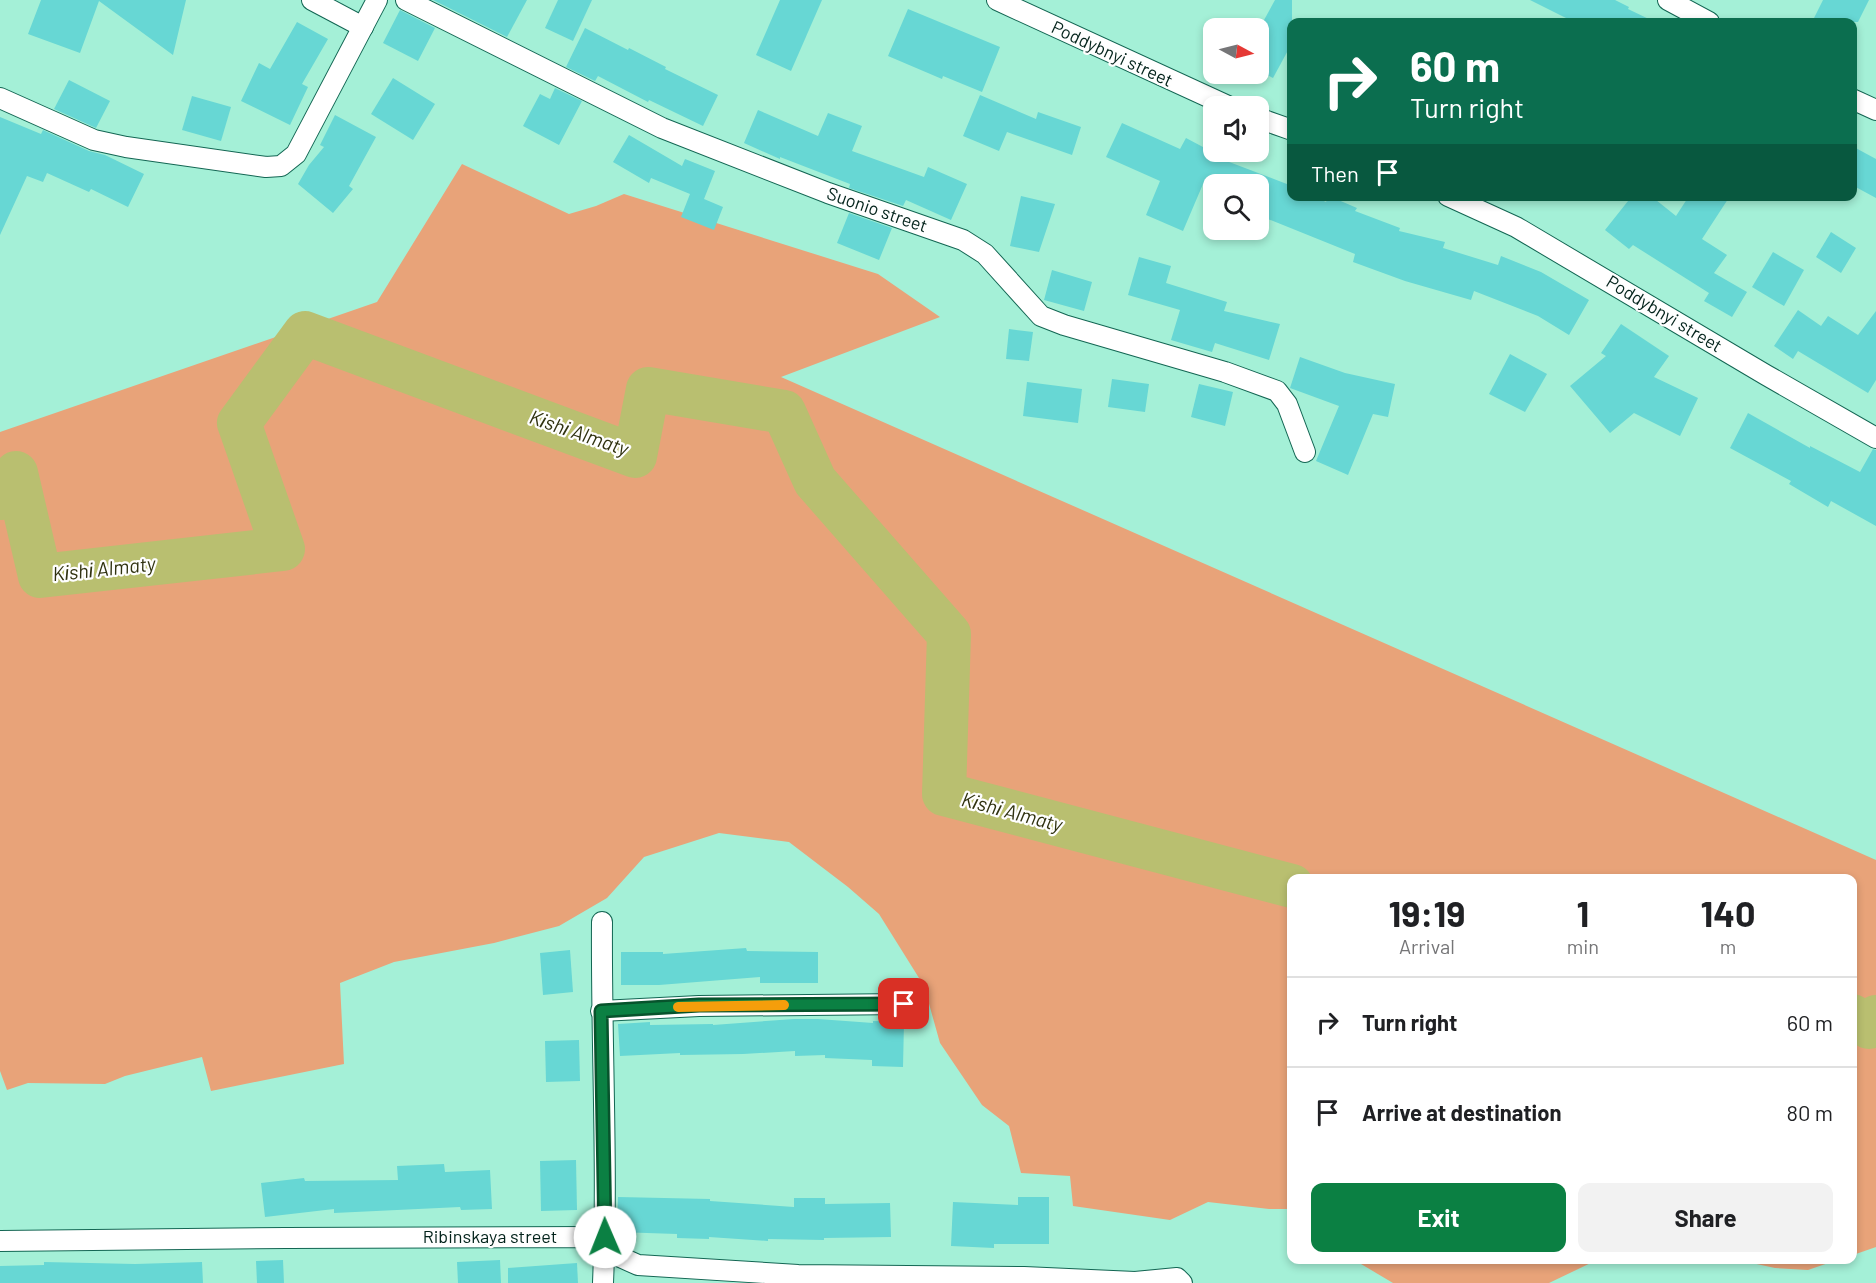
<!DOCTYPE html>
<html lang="en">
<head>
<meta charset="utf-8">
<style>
  body { margin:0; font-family:Barlow,sans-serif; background:#f2f2f2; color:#202124; height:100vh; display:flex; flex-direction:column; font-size:22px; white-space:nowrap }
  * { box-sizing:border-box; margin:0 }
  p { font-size:20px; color:#757577 }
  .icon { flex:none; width:33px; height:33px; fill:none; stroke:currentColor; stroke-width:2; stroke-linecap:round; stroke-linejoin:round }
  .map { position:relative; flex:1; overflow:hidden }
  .panel { position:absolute; left:1287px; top:874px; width:570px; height:390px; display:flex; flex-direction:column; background:#fff; border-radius:12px; box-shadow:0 3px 9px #0003 }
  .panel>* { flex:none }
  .banner { position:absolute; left:1287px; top:18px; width:570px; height:183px; border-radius:12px; box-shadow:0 3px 9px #0003; background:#0b6e4f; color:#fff; overflow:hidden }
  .needle { width:39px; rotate:97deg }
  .controls { position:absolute; left:1203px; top:18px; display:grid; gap:12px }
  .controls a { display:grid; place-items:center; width:66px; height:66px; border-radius:12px; background:#fff; box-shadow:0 3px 9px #0003; font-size:30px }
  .pin { position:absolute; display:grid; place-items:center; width:51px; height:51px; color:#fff; margin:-26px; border-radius:12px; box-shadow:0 3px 9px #0006 }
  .me { position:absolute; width:66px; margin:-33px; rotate:359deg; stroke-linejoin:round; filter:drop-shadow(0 0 4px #0008) }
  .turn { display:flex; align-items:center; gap:21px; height:126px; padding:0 24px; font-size:27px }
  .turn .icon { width:78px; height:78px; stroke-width:2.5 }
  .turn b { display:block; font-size:42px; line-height:51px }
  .then { display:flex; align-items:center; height:57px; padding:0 24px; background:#0003; gap:12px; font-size:22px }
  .eta { display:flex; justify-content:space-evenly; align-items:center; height:102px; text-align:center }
  .eta b { font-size:36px; font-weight:700; line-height:42px }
  .button { display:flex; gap:12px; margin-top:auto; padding:12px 24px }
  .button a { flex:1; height:69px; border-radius:12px; background:#0b8043; color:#fff; font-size:24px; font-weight:700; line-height:69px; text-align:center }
  .button a+a { background:#f2f2f2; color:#202124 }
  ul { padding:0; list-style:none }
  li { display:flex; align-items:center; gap:18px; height:90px; padding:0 24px; border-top:2px solid #e0e0e0 }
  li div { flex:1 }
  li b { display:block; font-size:22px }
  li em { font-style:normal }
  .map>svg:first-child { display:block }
  .green { fill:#e8a379 }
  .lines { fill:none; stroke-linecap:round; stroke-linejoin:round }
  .river { stroke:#b9bf70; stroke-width:44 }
  .building { fill:#67d7d4 }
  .minor-casing { stroke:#136653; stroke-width:22 }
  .minor { stroke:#fff; stroke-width:20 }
  .route-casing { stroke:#07532c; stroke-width:15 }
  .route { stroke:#0b8043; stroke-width:10 }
  .slow { stroke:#f59e0b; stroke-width:10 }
  .labels { text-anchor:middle; stroke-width:4.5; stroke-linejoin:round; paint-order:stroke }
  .street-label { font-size:18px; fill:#02221a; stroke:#fefefe }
  .water-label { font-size:20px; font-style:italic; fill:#303210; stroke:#fefefe }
</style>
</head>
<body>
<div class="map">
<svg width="1876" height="1283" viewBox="0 0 1876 1283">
  <rect width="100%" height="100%" fill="#a4f0d7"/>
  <g class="green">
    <polygon points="462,164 569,214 596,206 624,194 878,274 940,317 781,377 1876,860 1876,1247 1853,1255 1852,879 1292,879 1291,1209 1269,1209 1208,1202 1170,1220 1073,1206 1070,1176 1021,1173 1009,1126 982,1105 940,1043 924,986 879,914 848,887 789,842 719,833 644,857 607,898 559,926 494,943 394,962 340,983 344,1064 211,1091 202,1057 125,1076 105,1084 28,1083 7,1090 0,1071 0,432 377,302"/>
    <polygon points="1358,1260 1597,1260 1549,1283 1393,1283 1361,1264"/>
    <polygon points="1738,1260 1837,1260 1808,1270 1775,1268"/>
  </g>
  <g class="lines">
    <g class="river">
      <polyline points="0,498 16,473 40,576 283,549 239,423 305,333 635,456 648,389 784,412 815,481 949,634 944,794 1292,886"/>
      <polyline points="1852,1016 1869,1027 1876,1017"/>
    </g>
  </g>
  <g class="building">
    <polygon points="41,0 186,0 173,55 99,1 80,53 28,34"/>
    <polygon points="433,0 527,0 507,37"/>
    <polygon points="558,0 592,0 573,41 545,28"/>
    <polygon points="780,0 822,0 791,71 756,55"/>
    <polygon points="1275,0 1292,0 1292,43 1273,78 1258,70 1258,31"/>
    <polygon points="1530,0 1615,0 1629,7 1628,9 1655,22 1574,22"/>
    <polygon points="1823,0 1869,0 1858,22 1812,22"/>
    <polygon points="908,9 1000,47 982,92 943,76 942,79 888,56"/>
    <polygon points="400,10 435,28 418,61 383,43"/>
    <polygon points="297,22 328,39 302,84 308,87 290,125 241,101 259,63 270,69"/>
    <polygon points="585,28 628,50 629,48 666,67 665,69 718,95 703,126 649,100 648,102 598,76 595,81 566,67"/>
    <polygon points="393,78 435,104 413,140 371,114"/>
    <polygon points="69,80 110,101 96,128 54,109"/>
    <polygon points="555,88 582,101 559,145 523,126 540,94 550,99"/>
    <polygon points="980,95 1036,119 1038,112 1081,127 1072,155 1007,132 999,151 963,136"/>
    <polygon points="192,96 231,107 221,141 182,130"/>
    <polygon points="758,110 818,136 828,113 862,126 852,151 924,177 928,167 967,184 951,220 906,200 903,206 849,188 850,184 780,157 780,159 744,143"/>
    <polygon points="335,115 376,137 349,186 353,189 333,213 298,184 309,165 324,147 320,145"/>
    <polygon points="0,117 41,134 43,130 89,151 105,155 144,174 128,207 91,189 89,192 47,173 43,182 27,176 0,235"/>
    <polygon points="1122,123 1180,149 1186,138 1218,155 1216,157 1292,186 1292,196 1313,196 1326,202 1329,196 1357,208 1355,211 1400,228 1399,231 1445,242 1443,248 1498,265 1501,256 1541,272 1589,300 1569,335 1538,316 1474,291 1471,300 1405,281 1353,262 1355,254 1258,215 1258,184 1203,184 1183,231 1146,215 1160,181 1106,157"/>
    <polygon points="629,135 682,166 685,159 715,171 704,199 723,207 714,230 681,217 690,194 651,178 649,183 613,162"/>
    <polygon points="1852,146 1876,159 1876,198 1852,185"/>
    <polygon points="1021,196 1055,204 1039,252 1010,246"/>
    <polygon points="1632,196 1651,196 1676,216 1689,196 1730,196 1702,239 1727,255 1714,273 1747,292 1732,317 1704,301 1709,293 1633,245 1629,249 1605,230"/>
    <polygon points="849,213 892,228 879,260 837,243"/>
    <polygon points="1831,232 1856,248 1841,273 1816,257"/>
    <polygon points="1773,252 1804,270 1784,306 1752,287"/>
    <polygon points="1139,257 1171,266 1166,283 1227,302 1224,311 1280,324 1269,360 1215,343 1212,352 1171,340 1180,310 1128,295"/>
    <polygon points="1052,270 1092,282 1084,311 1044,300"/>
    <polygon points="1798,310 1821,326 1828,316 1858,335 1876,311 1876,380 1868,393 1798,351 1793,359 1774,346"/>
    <polygon points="1621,324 1669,356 1654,377 1698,398 1680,436 1634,413 1610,433 1570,386 1606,356 1601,353"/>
    <polygon points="1009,329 1033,332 1029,361 1006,359"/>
    <polygon points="1510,354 1547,374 1525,412 1489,394"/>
    <polygon points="1300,357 1345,373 1395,384 1388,417 1373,414 1348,475 1316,461 1339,406 1290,388"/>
    <polygon points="1112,379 1149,384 1145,412 1108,407"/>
    <polygon points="1027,382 1082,389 1078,423 1023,416"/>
    <polygon points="1199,384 1233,392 1225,426 1191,417"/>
    <polygon points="1748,413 1810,448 1810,446 1860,472 1873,449 1876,450 1876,526 1831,501 1828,507 1789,484 1791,481 1730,448"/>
    <polygon points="746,948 747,951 818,952 818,983 760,983 760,977 659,985 621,985 621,952 663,952 663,954"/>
    <polygon points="570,950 573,992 543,995 540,953"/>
    <polygon points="794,1019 818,1019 873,1023 873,1021 904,1022 903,1067 872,1066 872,1060 825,1058 825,1055 795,1056 795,1051 743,1054 680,1055 680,1053 620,1056 618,1024 650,1022 650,1025 713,1024 713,1025"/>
    <polygon points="579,1040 580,1081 546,1082 545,1041"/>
    <polygon points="576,1160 577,1210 541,1211 540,1161"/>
    <polygon points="444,1164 445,1172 490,1170 492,1209 461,1210 460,1207 334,1213 334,1209 265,1217 261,1183 304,1178 305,1181 398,1180 397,1166"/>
    <polygon points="618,1197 710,1199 710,1201 794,1207 794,1198 825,1198 825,1204 890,1203 891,1237 824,1238 824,1240 768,1239 768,1241 709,1237 709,1239 677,1238 677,1234 617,1232"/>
    <polygon points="1018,1197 1049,1197 1049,1244 994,1244 994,1248 951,1246 953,1202 1018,1205"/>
    <polygon points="283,1260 284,1283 257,1283 256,1261"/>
    <polygon points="500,1260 501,1283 458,1283 457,1262"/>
    <polygon points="44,1262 135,1264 202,1262 203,1283 0,1283 0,1266 44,1265"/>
    <polygon points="577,1263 578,1283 508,1283 508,1268"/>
  </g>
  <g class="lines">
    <defs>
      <g id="minor">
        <polyline points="312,0 363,27"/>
        <polyline points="406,0 662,128 828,193 963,240 985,254 1041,316 1064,325 1225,372 1277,391 1287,404 1305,452"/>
        <polyline points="997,0 1228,106"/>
        <polyline points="1668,0 1709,22"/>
        <polyline points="0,98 94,140 126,147 266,167 281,166 296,154 377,0"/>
        <polyline points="1852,99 1876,110"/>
        <polyline points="1258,118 1292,130"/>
        <polyline points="1448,196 1516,227 1766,375 1876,438"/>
        <path d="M 602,922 C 601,1042 608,1163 603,1283"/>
        <polyline points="601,1011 699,1006 904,1004"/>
        <polyline points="0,1241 286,1238 605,1237 618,1256 638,1265 798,1275 1024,1277 1135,1282 1177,1278 1182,1283"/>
      </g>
    </defs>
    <use href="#minor" class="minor-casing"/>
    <use href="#minor" class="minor"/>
  </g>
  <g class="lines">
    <defs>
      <polyline id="route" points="605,1237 601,1011 699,1005 904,1004"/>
    </defs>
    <use href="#route" class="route-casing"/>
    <use href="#route" class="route"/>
    <polyline class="slow" points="678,1007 784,1005"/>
  </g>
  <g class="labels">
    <g class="street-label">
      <text transform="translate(1112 54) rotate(25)" y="6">Poddybnyi street</text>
      <text transform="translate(877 210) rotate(19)" y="6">Suonio street</text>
      <text transform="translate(1664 314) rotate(31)" y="6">Poddybnyi street</text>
      <text x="490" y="1243">Ribinskaya street</text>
    </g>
    <g class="water-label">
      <text transform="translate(579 433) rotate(19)" y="7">Kіshі Almaty</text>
      <text transform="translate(104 569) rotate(-6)" y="7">Kіshі Almaty</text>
      <text transform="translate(1012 812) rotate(15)" y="7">Kіshі Almaty</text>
    </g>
  </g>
</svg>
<div class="controls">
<a><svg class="needle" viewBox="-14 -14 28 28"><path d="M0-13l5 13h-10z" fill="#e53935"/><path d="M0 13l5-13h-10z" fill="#757577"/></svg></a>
<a><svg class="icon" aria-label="sound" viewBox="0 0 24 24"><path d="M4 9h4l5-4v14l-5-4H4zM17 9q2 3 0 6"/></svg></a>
<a><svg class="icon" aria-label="search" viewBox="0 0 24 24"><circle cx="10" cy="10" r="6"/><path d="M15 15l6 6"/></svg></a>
</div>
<div class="pin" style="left:904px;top:1004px;background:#d93025"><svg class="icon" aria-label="arrive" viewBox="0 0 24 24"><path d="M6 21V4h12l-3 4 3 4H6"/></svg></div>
<svg class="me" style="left:605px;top:1237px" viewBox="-20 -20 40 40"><circle r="19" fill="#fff"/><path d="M0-13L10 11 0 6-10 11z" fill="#0b8043"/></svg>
<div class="banner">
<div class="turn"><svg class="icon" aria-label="right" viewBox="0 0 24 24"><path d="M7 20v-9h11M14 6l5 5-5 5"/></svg><div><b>60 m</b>Turn right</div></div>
<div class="then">Then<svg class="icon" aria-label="arrive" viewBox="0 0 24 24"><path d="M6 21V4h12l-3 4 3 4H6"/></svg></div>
</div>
<section class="panel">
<div class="eta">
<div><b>19:19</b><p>Arrival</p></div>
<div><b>1</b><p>min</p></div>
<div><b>140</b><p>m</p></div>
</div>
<ul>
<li><svg class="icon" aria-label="right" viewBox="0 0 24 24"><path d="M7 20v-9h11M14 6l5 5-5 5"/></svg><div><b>Turn right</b></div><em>60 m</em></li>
<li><svg class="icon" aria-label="arrive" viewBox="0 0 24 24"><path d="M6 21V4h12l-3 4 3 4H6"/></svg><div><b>Arrive at destination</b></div><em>80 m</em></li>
</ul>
<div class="button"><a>Exit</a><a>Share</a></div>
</section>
</div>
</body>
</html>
